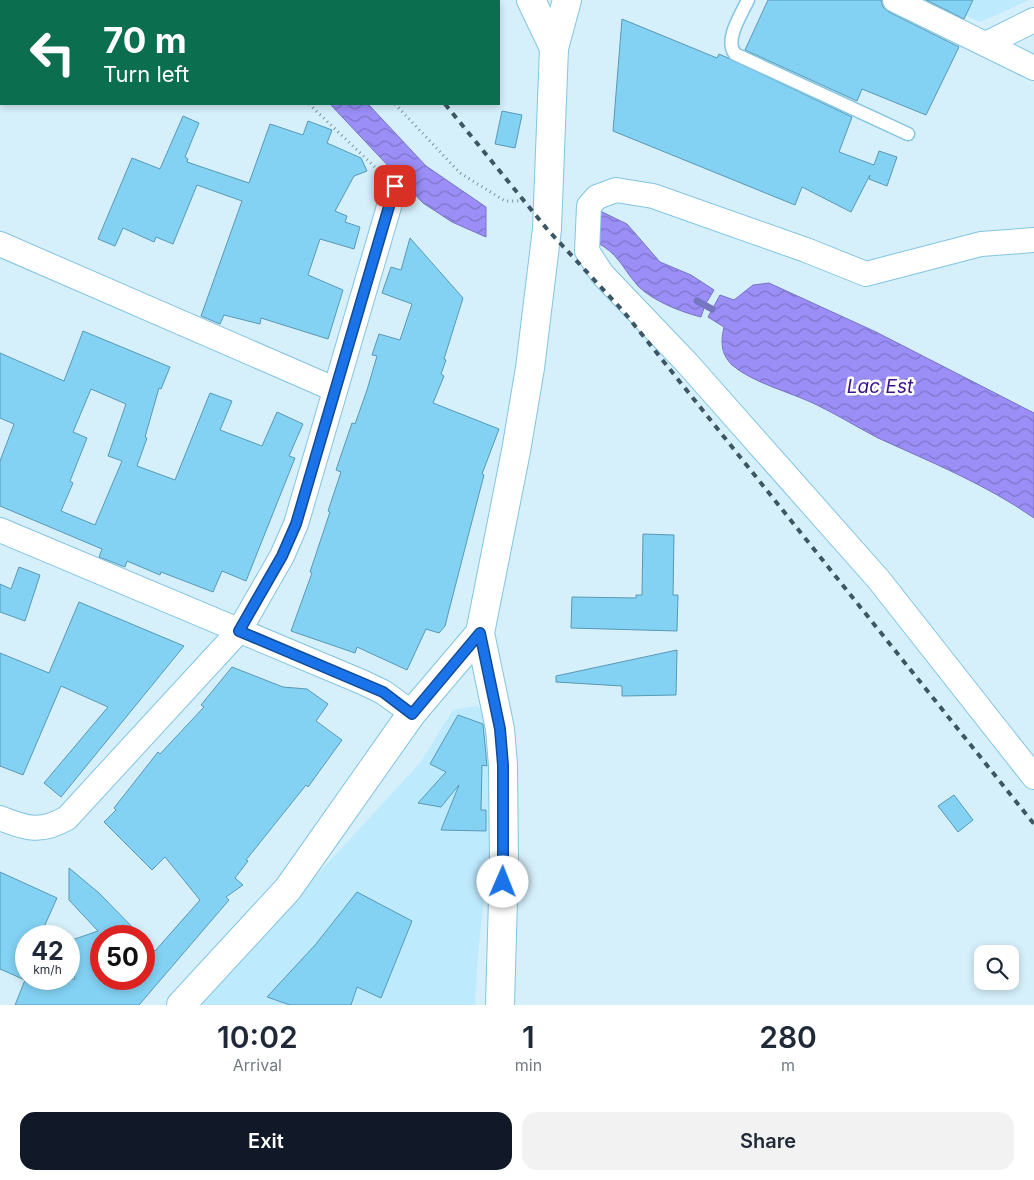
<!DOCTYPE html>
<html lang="en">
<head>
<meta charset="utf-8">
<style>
  body { margin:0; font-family:Inter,sans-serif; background:#f2f2f3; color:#1f2937; height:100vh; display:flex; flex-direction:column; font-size:19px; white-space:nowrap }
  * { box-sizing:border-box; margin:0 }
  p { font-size:16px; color:#747a83 }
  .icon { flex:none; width:28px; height:28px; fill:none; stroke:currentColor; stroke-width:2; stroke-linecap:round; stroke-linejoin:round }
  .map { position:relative; height:1005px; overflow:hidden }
  .panel { display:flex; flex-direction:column; background:#fff; flex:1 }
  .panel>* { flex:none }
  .top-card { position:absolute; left:0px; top:0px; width:500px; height:105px; box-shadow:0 2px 8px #0003; background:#0b6e4f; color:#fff; overflow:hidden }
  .controls { position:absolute; left:974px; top:945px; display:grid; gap:10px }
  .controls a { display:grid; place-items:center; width:45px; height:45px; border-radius:10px; background:#fff; box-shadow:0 2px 8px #0003; font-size:25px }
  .speed { position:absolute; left:15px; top:925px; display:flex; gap:10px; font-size:25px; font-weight:700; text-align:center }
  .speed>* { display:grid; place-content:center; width:65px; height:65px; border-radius:50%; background:#fff; box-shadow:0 2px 8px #0003; line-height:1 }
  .speed small { font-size:12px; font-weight:400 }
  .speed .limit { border:8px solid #d22; background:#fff; color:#111 }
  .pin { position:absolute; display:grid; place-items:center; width:42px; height:42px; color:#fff; margin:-21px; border-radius:10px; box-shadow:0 2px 8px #0006 }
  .me { position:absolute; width:55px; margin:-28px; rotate:1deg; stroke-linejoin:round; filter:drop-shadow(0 0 4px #0008) }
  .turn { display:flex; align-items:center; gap:18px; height:105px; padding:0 20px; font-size:22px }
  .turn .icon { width:65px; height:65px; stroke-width:2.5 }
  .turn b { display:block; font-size:35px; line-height:42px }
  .eta { display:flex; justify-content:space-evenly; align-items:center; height:85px; text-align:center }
  .eta b { font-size:30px; font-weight:600; line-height:35px }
  .action { display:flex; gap:10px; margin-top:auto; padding:10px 20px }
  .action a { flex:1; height:58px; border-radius:15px; background:#111827; color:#fff; font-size:20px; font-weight:600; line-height:58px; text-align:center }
  .action a+a { background:#f2f2f3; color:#1f2937 }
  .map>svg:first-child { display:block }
  .built { fill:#beeafe }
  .water { fill:url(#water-waves); stroke:#7675c2 }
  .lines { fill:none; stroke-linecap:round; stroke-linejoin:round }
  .stream { stroke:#7675c2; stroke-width:7 }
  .building { fill:#83d1f3; stroke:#5899b5; fill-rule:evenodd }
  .service-casing { stroke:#83c5e2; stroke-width:15 }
  .minor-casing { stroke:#83c5e2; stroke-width:26 }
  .tertiary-casing { stroke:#83c5e2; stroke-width:30 }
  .secondary-casing { stroke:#83c5e2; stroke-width:30 }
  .path { stroke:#79939f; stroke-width:3; stroke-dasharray:1 4; stroke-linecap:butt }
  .service { stroke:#fff; stroke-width:12 }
  .minor { stroke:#fff; stroke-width:24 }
  .tertiary { stroke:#fff; stroke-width:28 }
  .secondary { stroke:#fff; stroke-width:28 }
  .rail { stroke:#3c5763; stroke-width:4; stroke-dasharray:6 6; stroke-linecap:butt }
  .route-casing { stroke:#114b97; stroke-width:12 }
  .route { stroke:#1a73e8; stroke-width:9 }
  .labels { text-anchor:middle; stroke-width:5; stroke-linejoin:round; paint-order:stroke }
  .water-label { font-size:19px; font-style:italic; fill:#3c118e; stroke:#fff }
</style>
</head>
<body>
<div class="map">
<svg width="1034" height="1005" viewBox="0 0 1034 1005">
  <defs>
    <pattern id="water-waves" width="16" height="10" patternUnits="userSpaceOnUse" patternTransform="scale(1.25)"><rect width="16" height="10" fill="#9b8ef7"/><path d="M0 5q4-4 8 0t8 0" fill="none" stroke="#7e75ca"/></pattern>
  </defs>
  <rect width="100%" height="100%" fill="#d5effb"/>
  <g class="built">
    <polygon points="932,0 1029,0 980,22"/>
    <polygon points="477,706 488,716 495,801 478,953 475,1005 197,1005 420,763 453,710"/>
  </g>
  <g class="water">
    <polygon points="330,104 368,104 426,166 486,207 486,237 452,222 423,203"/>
    <path d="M 596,209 L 627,224 L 660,262 L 691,275 L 714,290 L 705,305 L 701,317 C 681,312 653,301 638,286 C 623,269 617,251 595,242 Z"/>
    <path d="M 769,283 L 876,332 L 1034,413 L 1034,518 C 987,485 931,462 878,438 C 857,427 836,414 815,404 C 790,392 753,383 732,365 C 720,353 721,341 724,327 L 708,317 L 720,295 L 734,300 L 753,285 Z"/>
  </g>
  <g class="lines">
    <polyline class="stream" points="697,301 712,309"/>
  </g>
  <g class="building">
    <polygon points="768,0 881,0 883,7 889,12 959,47 926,115 862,89 857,101 745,50"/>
    <polygon points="926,0 973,0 964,19"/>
    <polygon points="622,19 717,58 719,54 728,58 852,117 839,152 874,165 879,151 897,157 887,186 869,179 870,175 851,212 802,187 795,205 613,131"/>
    <polygon points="502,111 522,115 515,148 495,144"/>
    <polygon points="183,116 199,123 185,157 188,159 187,162 249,183 270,124 303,135 308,121 332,130 327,143 361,158 367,171 354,176 335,211 347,216 345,222 360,227 354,249 320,239 308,275 343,290 328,339 261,318 260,324 224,315 220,324 201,316 242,201 197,185 173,244 156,237 154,242 123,228 115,246 98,239 132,158 160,169"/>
    <polygon points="410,238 463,298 444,359 446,360 441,374 444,376 433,403 499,429 482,474 484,475 472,521 445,626 439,633 426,629 407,670 357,647 355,653 291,631 312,573 310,572 330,512 328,511 341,472 336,470 352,423 355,424 367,390 377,356 372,355 379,334 400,340 412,304 382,293 391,267 401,270"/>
    <path d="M 83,331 L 170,367 L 161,389 L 159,388 L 145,437 L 147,438 L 137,466 L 175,480 L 210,393 L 232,401 L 220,430 L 262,446 L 277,412 L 303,424 L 289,456 L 295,458 L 246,581 L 222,571 L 213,592 L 161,572 L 160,575 L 127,561 L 125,567 L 99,557 L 102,549 L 0,506 L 0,461 L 14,424 L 0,418 L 0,353 L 64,381 ZM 91,389 L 126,404 L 108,456 L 122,461 L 95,525 L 61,511 L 73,483 L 70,481 L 87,438 L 73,432 Z"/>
    <polygon points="643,534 674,535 673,595 678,595 677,631 571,628 572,597 636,598 636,595 642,595"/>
    <polygon points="19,567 40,575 25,621 0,612 0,584 11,589"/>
    <polygon points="79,602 184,646 61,797 44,783 108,707 61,686 23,775 0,766 0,653 49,673"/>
    <polygon points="677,650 676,695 622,696 622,686 556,682 556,676"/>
    <polygon points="232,667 283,687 307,689 328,704 316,721 342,740 308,787 306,785 246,860 248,861 235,878 243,885 226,897 229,900 139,1005 15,1005 25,980 0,969 0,872 57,898 40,936 26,936 26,979 75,979 69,956 69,941 98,931 69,900 69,868 99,893 141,936 103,936 101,934 101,979 144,979 144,939 155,951 200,900 165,857 152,870 104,822 116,810 114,808 158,752 160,754 204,707 201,705"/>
    <polygon points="458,715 483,724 487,766 482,765 481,810 486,810 486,831 441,830 459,785 441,807 418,803 446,772 430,764"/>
    <polygon points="954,795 973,820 958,832 938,806"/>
    <polygon points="357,892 412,921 381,998 357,987 351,1005 290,1005 267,997 316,944"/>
  </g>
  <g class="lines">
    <defs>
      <path id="service" d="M 748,0 C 741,15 724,40 735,54 L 908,134"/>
      <g id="minor">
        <polyline points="895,0 1034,68"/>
        <polyline points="986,44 1034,20"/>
        <polyline points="1034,240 981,244 866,274 806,250 653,196 616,190 597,197 589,206 587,251 602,274 687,363 879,580 1034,777"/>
        <polyline points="0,244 334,389"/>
        <polyline points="0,530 362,682 383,692 412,713"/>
        <path d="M 0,818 C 27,829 41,833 67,818 L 239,631 L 282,556 L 296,524 L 395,186"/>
      </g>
      <polyline id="tertiary" points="181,1005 288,889 412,713 480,633"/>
      <g id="secondary">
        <polyline points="531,0 554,48"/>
        <polyline points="500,1005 504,864 503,765 500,729 480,633 516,451 530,368 547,229 554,48 567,0"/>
      </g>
    </defs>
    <use href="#service" class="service-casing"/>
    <use href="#minor" class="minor-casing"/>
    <use href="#tertiary" class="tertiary-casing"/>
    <use href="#secondary" class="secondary-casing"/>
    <g class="path">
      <polyline points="200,0 202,1"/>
      <polyline points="297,0 298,1"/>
      <polyline points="309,104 378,170"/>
      <polyline points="395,104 460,173 505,201 523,201"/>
    </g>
    <use href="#service" class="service"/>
    <use href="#minor" class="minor"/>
    <use href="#tertiary" class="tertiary"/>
    <use href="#secondary" class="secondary"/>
    <g class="rail">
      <polyline points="362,0 363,1"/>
      <polyline points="445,104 547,229 624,312 1034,824"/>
    </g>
  </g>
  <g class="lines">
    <defs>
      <polyline id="route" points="395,186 296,524 282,556 239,631 383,692 412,714 480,633 500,729 503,765 503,882"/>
    </defs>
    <use href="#route" class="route-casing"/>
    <use href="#route" class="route"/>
  </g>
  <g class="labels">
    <g class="water-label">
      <text x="880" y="393">Lac Est</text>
    </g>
  </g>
</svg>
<div class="controls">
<a><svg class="icon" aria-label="search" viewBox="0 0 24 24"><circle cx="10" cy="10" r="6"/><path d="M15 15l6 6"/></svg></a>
</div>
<div class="speed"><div>42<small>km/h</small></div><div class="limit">50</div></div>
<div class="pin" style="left:395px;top:186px;background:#d93025"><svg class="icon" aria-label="arrive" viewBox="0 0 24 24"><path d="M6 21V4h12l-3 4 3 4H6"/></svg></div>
<svg class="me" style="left:503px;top:882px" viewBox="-20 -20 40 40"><circle r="19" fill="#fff"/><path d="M0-13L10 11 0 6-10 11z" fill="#1a73e8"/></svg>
<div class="top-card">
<div class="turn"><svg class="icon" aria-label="left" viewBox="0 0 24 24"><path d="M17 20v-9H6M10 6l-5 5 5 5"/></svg><div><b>70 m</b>Turn left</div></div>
</div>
</div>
<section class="panel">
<div class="eta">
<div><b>10:02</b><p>Arrival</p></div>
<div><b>1</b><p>min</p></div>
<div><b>280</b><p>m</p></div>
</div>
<div class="action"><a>Exit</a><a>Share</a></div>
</section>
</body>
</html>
